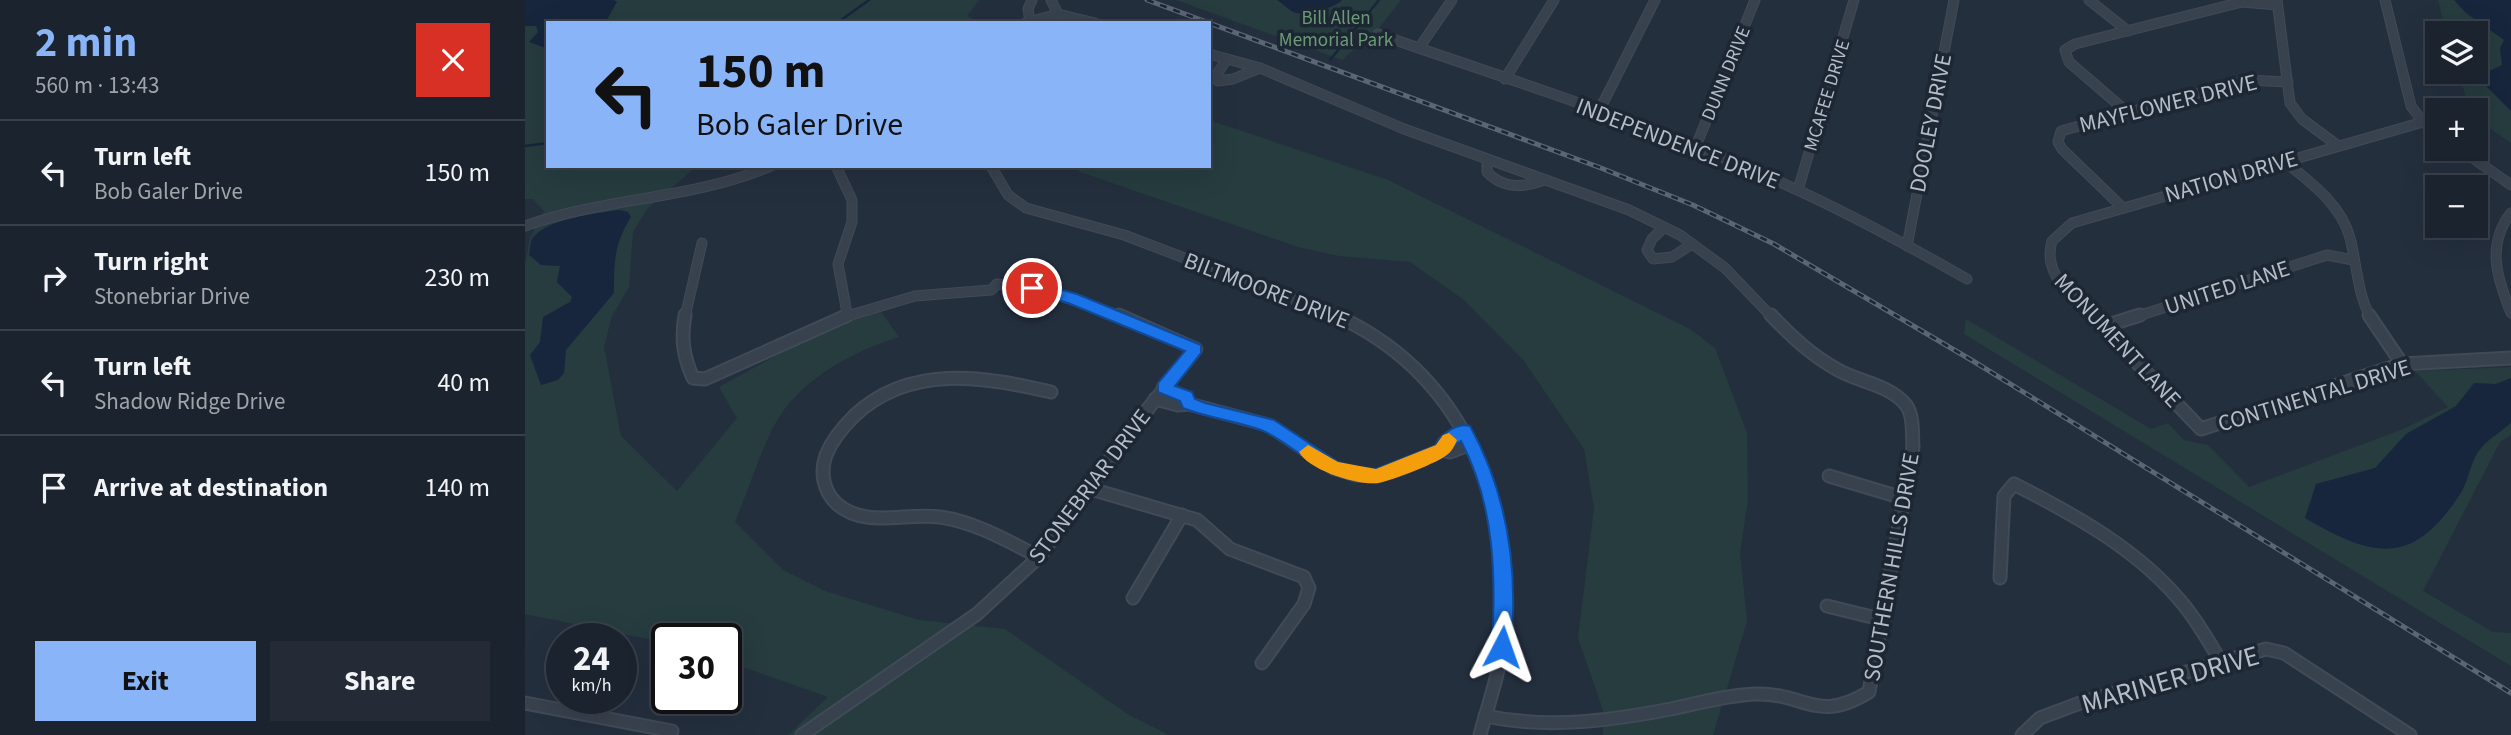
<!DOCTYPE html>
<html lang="en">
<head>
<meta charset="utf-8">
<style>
  body { margin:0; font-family:"Source Sans 3",sans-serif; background:#242b36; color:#f1f3f6; height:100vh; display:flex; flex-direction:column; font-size:26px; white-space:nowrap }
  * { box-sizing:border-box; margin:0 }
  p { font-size:23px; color:#a0a4aa }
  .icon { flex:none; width:38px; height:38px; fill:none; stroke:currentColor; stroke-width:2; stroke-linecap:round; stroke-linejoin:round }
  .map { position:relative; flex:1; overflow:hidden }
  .details { display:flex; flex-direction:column; background:#1b232e; width:525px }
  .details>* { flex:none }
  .guide { position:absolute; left:21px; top:21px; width:665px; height:147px; border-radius:0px; box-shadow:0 7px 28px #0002,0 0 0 2px #39404a; background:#8ab4f8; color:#111; overflow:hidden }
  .fabs { position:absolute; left:1900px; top:21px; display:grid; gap:14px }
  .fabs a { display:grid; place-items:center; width:63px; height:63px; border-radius:0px; background:#1b232e; box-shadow:0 7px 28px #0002,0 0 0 2px #39404a; font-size:35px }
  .speed { position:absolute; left:21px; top:623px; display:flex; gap:14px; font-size:35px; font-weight:700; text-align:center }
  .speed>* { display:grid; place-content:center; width:91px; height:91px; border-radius:50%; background:#1b232e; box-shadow:0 7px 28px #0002,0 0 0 2px #39404a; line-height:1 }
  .speed small { font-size:18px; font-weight:400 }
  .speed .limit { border:4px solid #111; border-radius:10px; background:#fff; color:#111 }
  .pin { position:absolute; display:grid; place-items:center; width:60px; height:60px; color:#fff; margin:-30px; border:4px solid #fff; border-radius:50%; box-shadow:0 2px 7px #0007 }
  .me { position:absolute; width:77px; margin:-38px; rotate:4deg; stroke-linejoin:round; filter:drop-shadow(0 0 5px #0008) }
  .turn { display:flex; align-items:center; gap:24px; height:147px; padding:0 35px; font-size:32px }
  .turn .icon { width:91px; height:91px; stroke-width:2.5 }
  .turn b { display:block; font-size:49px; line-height:60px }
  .round { display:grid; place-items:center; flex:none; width:74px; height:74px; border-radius:0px; background:#242b36 }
  .overview { display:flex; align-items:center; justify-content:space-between; height:119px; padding:0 35px }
  h1 { font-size:42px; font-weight:700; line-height:52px; color:#8ab4f8 }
  .cta { display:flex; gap:14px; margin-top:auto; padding:14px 35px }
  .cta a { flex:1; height:80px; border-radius:0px; background:#8ab4f8; color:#111; font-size:28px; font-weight:700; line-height:80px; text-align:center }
  .cta a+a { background:#242b36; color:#f1f3f6 }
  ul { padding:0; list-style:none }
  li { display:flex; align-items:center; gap:21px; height:105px; padding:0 35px; border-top:2px solid #39404a }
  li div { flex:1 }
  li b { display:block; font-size:26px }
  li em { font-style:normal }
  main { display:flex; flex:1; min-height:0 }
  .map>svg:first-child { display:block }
  .green { fill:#263c3f }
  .water { fill:#17263c }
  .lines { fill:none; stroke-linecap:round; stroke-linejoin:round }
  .stream { stroke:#17263c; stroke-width:2.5 }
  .street-far1-casing { stroke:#414a57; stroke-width:11 }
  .street-casing { stroke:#414a57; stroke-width:15 }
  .street-far1 { stroke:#38414e; stroke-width:9 }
  .street { stroke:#38414e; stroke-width:11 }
  .rail-casing { stroke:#5a6575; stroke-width:5 }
  .rail { stroke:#1d2633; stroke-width:2.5; stroke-dasharray:7; stroke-linecap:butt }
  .route { fill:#1a73e8; stroke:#114b97; stroke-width:2 }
  .slow { fill:#f59e0b }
  .labels { text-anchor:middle; stroke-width:7; stroke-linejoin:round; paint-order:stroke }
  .far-park-label { font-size:19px; fill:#6b9a76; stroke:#1d2633 }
  .far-street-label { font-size:19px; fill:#b4bcc9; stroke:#1d2633 }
  .street-label { font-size:23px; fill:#b4bcc9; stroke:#1d2633 }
  .near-street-label { font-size:28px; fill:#b4bcc9; stroke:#1d2633 }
</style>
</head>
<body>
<main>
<section class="details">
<div class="overview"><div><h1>2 min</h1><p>560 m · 13:43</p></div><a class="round" style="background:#d93025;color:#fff"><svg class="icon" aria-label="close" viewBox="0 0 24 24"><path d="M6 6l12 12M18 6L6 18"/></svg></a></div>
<ul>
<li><svg class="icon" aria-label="left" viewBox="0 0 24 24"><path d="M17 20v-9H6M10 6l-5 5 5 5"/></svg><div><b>Turn left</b><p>Bob Galer Drive</p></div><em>150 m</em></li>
<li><svg class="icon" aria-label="right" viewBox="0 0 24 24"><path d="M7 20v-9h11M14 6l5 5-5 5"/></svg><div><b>Turn right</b><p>Stonebriar Drive</p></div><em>230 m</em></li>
<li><svg class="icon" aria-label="left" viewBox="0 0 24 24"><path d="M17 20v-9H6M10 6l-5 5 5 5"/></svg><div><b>Turn left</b><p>Shadow Ridge Drive</p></div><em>40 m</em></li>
<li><svg class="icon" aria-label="arrive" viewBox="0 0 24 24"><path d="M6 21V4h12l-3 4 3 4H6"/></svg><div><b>Arrive at destination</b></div><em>140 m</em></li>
</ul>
<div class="cta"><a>Exit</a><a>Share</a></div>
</section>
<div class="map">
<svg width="1986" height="735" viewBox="0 0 1986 735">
  <rect width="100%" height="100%" fill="#242f3e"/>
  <g class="green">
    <path d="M 0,0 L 454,0 L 442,16 L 456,23 L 23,23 L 23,166 L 172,166 L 122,209 L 108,232 L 104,287 L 87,316 L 79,347 L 96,436 L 152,491 L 212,418 L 194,387 L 295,332 L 354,309 L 374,337 C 323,353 267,383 244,436 C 231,464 222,494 210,522 L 258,570 L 300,591 L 394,620 L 480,629 L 604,715 L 644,735 L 263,735 L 303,697 L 201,661 L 201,639 L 142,639 L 142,643 L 0,614 L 0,264 L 5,238 L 19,211 L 8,199 L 0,199 Z"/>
    <polygon points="651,0 876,0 854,28 817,60"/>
    <polygon points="1913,0 1986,0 1986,143 1951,119 1951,110 1945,110 1933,72 1951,72 1951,33 1921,33"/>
    <polygon points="684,120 863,180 1165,329 1190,348 1222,433 1223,500 1215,552 1222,621 1188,735 1078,735 1078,710 1053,638 1069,508 1059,449 999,361 939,300 885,262 814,256 773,247 555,172 548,166 684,166"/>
    <polygon points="1441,319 1626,429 1643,423 1659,440 1683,445 1724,487 1878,429 1923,407 1890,371 1986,367 1986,435 1975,442 1898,591 1968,632 1986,633 1986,666 1439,334"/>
  </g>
  <g class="water">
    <polygon points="0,0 89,0 92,2 80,23 23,23 23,49 4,42 13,32 11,26 0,26"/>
    <path d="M 752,0 L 817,0 C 810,8 776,18 766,11 C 761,7 757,3 752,0 Z"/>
    <polygon points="1929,0 1986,0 1986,111 1961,86 1960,73 1977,65 1975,48 1979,40 1941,13"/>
    <path d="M 95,210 L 103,212 L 106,217 C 89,244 89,262 89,293 L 41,350 L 39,373 L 33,380 L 16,385 L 5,355 L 15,342 L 18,317 L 45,302 L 47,297 L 32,282 L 35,266 L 16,265 L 4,255 C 5,250 5,243 7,239 C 19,219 73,213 95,210 Z"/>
    <path d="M 1986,378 L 1986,423 C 1977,431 1965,438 1957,447 C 1945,460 1945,477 1937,491 C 1889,567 1850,559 1780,518 L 1791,484 L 1850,468 L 1881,434 L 1931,406 L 1949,383 L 1971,384 Z"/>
  </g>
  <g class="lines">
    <g class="stream">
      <polyline points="312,23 344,0"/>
      <polyline points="805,60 854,0"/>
      <polyline points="0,146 23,143"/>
    </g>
    <defs>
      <g id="street-far1">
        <polyline points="526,0 533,14"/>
        <polyline points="1564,0 1603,31"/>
        <polyline points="1752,0 1765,103 1777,119 1812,145"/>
        <polyline points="1860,0 1886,106 1898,122 1913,133"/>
        <polyline points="505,21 503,9 507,0"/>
        <polyline points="500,23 533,14 570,23"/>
        <path d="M 853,34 C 985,80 1120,122 1248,179 C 1315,208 1379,243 1442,279"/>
        <polyline points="894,48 927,0"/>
        <polyline points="684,54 735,68 879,129 1104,210 1155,235 1200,268 1247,317"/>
        <polyline points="702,59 690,77 693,81 708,79 735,68"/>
        <polyline points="980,79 1029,0"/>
        <polyline points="1074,111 1130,0"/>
        <polyline points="1602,112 1544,62 1540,50 1550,44 1717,2 1752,5"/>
        <polyline points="1171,146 1230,0"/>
        <polyline points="1935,149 1986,185"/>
        <path d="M 962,160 L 962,172 C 978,189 998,188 1019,180"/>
        <path d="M 1759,161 C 1785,182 1816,204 1825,238 C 1832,265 1832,291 1845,317"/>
        <polyline points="311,166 327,200 327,222 313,264 322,313"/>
        <polyline points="466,166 483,195 501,208 599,235 814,317"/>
        <polyline points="1273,190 1329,0"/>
        <polyline points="1597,207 1537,149 1533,142 1536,131 1721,80 1763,82"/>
        <path d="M 1986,213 C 1961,245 1972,278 1986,313"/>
        <path d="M 0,226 C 80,197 167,200 246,166"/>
        <polyline points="1139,227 1127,239 1122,250 1128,259 1147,257 1167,244"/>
        <polyline points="1382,246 1429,0"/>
        <polyline points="160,317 177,243"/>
        <polyline points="319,317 390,296 466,290 472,284 523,292 599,317"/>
        <path d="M 1567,317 C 1547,296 1517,274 1527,241 L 1547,223 L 1898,122"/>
        <polyline points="1610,317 1802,255 1828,260"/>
      </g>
      <g id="street">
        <path d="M 160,315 C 156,338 158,356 168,378 L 180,379 L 323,315"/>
        <path d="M 810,315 C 936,372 988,498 979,631 C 977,667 964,701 955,735"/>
        <polyline points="1566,315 1676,429 1877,364 1986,358"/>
        <polyline points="1844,315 1877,364"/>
        <polyline points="1577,327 1615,315"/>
        <polyline points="638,388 661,397 664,404"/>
        <polyline points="630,399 653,405 664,404 743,425 808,468 831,475 852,476 917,450 925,452 946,444"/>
        <polyline points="917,450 919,443 939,431"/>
        <polyline points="1304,476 1378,498"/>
        <polyline points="566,489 672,520 705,549 779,577 784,588 779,604 737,663"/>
        <path d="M 514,557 C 483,541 450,522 415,517 C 381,512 341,529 312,504 C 298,491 295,472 301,455 C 307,440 318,427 329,416 C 384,364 458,376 526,392"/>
        <path d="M 1475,578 L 1479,496 L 1489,484 C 1550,515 1614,550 1658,604 C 1673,622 1684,642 1696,662"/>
        <polyline points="608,598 657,515"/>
        <polyline points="1302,606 1359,620"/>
        <polyline points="0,703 147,731"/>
        <path d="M 960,716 C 1024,729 1083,721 1146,709 C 1174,703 1203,695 1231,694 C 1282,693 1291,724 1344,692 L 1388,447 C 1387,433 1389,416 1381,405 C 1365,385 1334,382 1313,370 C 1286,355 1267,337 1246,315"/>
        <polyline points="277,735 452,614 514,557 610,425 671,349 594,315"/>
        <polyline points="1497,735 1515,718 1555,703 1741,649 1759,653 1885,735"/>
      </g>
    </defs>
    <use href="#street-far1" class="street-far1-casing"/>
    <use href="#street" class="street-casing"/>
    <use href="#street-far1" class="street-far1"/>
    <use href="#street" class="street"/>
    <defs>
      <polyline id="rail" points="622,0 1076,168 1168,205 1249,244 1448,361 1986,693"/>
    </defs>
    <use href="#rail" class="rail-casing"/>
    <use href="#rail" class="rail"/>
  </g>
  <path class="route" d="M 507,282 L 552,294 L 676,345 L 676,353 L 650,386 L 667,392 L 670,399 L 680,403 L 749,420 L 813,462 L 831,467 L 851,469 L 910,446 C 915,435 932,422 945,426 C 977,484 990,549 988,615 C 987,628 989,642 984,653 L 977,656 L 970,653 L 967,647 C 971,577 970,505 936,441 L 926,447 L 923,455 C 869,477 841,498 786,462 C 771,452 754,437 736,430 C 711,421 683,418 658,408 L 655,401 L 633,392 L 633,383 L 660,351 L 543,303 L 502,292 L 502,284 Z"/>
  <path class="slow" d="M 924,433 L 932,440 C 930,445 927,451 923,454 C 915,462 866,481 853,483 C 834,486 783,470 774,452 L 783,445 L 813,462 L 851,469 L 911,445 L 918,435 Z"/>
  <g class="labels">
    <g class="far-park-label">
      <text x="811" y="24">Bill Allen<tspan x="811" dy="22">Memorial Park</tspan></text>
    </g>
    <g class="far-street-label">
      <text transform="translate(1200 73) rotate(-68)" y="7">DUNN DRIVE</text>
      <text transform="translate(1301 95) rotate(-73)" y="7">MCAFEE DRIVE</text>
    </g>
    <g class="street-label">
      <text transform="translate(1643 103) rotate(-14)" y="8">MAYFLOWER DRIVE</text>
      <text transform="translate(1405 123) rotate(-79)" y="8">DOOLEY DRIVE</text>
      <text transform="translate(1153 143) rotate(21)" y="8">INDEPENDENCE DRIVE</text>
      <text transform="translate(1706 176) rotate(-16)" y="8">NATION DRIVE</text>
      <text transform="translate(1702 287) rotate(-18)" y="8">UNITED LANE</text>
      <text transform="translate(742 290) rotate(21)" y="8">BILTMOORE DRIVE</text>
      <text transform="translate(1593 340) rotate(47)" y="8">MONUMENT LANE</text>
      <text transform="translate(1789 395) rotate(-17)" y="8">CONTINENTAL DRIVE</text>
      <text transform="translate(564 486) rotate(-53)" y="8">STONEBRIAR DRIVE</text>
      <text transform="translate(1366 567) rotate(-80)" y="8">SOUTHERN HILLS DRIVE</text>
    </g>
    <g class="near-street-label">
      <text transform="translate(1645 679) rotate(-16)" y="10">MARINER DRIVE</text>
    </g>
  </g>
</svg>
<div class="fabs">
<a><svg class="icon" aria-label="layers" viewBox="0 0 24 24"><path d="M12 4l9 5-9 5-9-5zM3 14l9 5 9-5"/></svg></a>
<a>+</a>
<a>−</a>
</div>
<div class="speed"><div>24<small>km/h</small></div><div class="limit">30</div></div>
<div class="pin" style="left:507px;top:288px;background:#d93025"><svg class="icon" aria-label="arrive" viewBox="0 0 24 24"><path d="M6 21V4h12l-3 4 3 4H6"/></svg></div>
<svg class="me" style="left:977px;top:647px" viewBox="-20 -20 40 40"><path d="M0-17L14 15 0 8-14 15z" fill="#1a73e8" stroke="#fff" stroke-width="4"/></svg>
<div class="guide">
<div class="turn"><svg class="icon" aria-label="left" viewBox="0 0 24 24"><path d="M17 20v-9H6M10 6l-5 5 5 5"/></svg><div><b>150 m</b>Bob Galer Drive</div></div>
</div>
</div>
</main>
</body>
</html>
